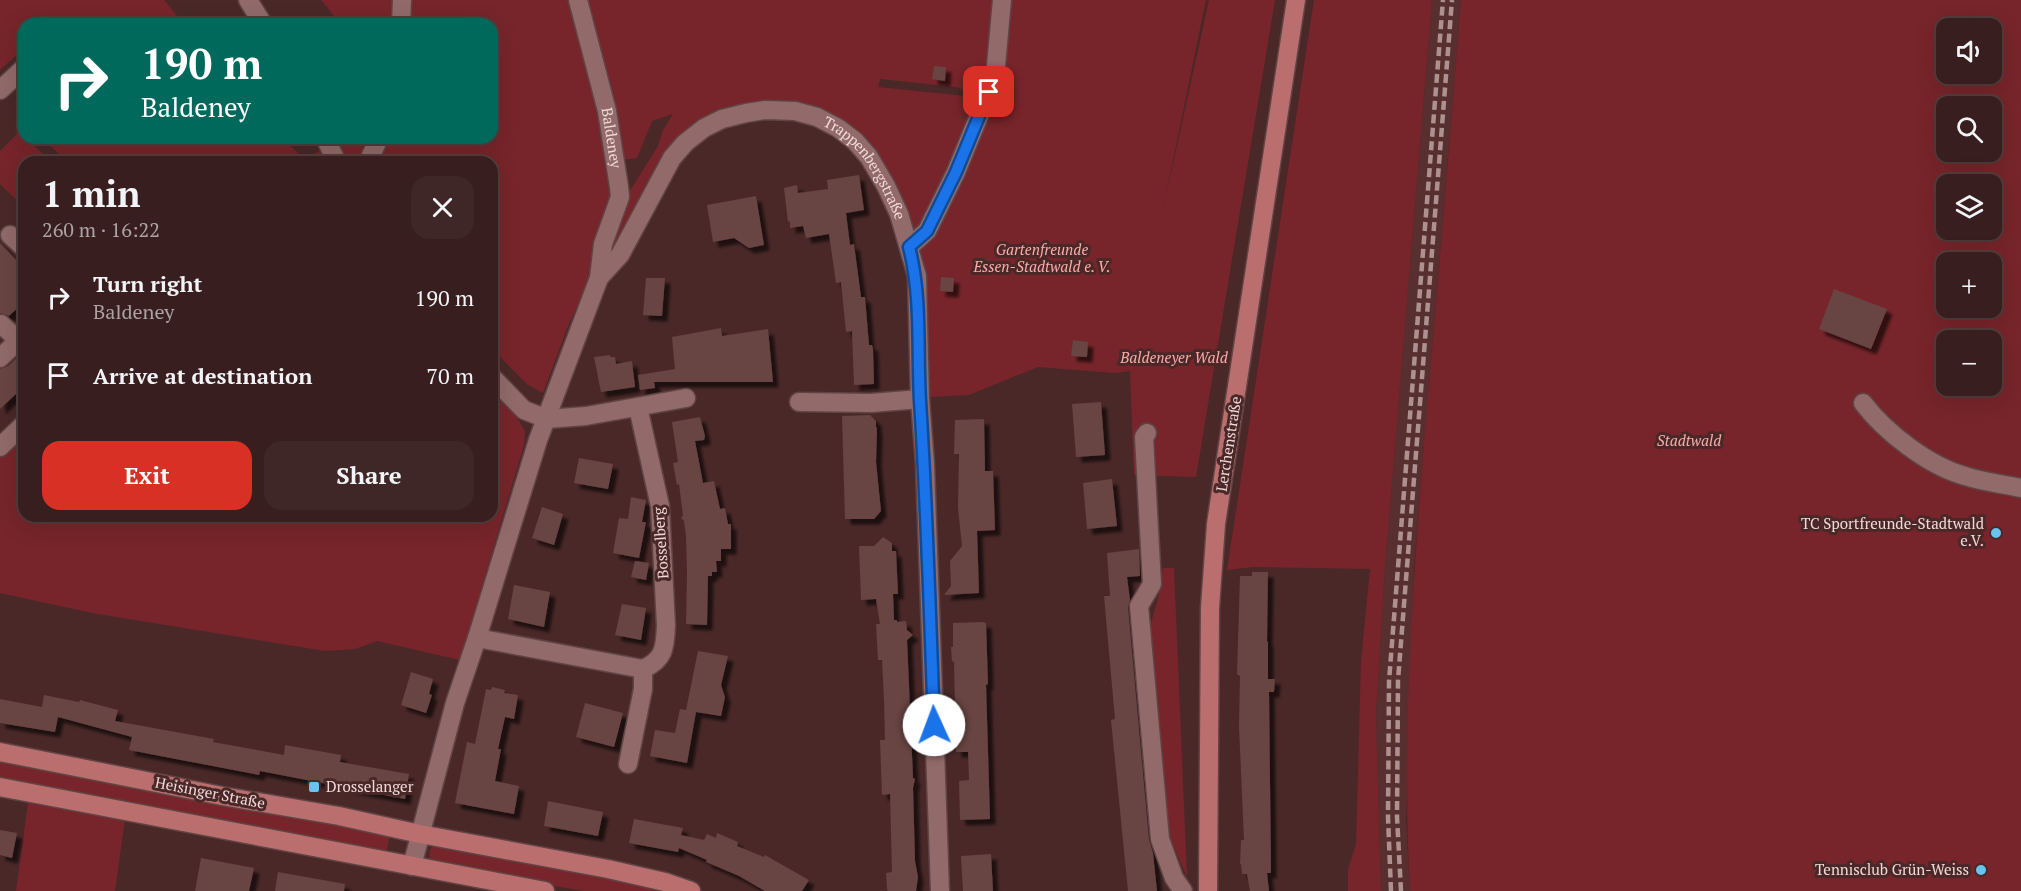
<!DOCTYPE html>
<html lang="en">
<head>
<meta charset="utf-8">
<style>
  body { margin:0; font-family:"PT Serif",serif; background:#3f2727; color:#f1f3f6; height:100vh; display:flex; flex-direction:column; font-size:22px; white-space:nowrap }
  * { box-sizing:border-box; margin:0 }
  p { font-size:20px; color:#aba2a4 }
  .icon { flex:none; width:33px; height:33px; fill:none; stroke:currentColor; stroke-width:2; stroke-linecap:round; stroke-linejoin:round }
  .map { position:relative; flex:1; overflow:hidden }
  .panel { position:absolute; left:18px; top:156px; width:480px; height:366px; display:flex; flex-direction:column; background:#381e1e; border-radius:18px; box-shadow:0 6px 24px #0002,0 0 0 2px #523c3c }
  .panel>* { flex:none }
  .top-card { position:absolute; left:18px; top:18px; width:480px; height:126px; border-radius:18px; box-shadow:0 6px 24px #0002,0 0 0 2px #523c3c; background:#00695c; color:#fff; overflow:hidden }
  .fabs { position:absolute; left:1936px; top:18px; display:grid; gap:12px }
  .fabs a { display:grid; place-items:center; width:66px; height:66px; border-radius:12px; background:#381e1e; box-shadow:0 6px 24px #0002,0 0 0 2px #523c3c; font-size:30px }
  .pin { position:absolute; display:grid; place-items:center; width:51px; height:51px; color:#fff; margin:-26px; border-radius:12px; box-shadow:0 3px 9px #0006 }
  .me { position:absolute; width:66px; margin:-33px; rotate:358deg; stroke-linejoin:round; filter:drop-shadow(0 0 4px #0008) }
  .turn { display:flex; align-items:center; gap:21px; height:126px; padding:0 24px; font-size:27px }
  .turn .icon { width:78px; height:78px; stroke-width:2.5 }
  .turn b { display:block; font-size:42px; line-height:51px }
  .round { display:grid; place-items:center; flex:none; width:63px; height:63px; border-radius:18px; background:#3f2727 }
  .head { display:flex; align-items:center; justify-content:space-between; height:102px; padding:0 24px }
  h1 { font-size:36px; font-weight:700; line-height:45px }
  .button { display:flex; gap:12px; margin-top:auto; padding:12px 24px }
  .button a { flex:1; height:69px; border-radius:18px; background:#d93025; color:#fff; font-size:24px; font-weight:700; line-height:69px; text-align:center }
  .button a+a { background:#3f2727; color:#f1f3f6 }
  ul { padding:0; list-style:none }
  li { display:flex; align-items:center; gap:18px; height:78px; padding:0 24px }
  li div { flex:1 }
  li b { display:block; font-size:22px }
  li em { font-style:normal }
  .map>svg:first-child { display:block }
  .built { fill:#582f2f }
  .green { fill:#77252a; fill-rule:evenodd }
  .building { fill:#684443; filter:url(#shadow) }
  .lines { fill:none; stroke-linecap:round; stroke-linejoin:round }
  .minor-casing { stroke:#604445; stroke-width:21 }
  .major-casing { stroke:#604445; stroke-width:21 }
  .minor { stroke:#916a69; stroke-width:18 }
  .major { stroke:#ba6f6e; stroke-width:18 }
  .rail { stroke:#ad9190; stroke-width:4.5; stroke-dasharray:9 4.5; stroke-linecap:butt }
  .route-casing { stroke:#114b97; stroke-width:15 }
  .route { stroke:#1a73e8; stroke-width:10 }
  .poi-dot { fill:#67c4f0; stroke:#4a2828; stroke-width:2 }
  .labels { text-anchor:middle; stroke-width:6; stroke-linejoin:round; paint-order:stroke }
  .street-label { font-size:15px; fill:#f0d9d8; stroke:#4a2828 }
  .park-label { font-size:15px; font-style:italic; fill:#faacaa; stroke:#4a2828 }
  .poi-label { font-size:15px; fill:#f0d9d8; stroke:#4a2828; text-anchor:end }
</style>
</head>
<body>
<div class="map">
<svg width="2021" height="891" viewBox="0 0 2021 891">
  <defs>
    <filter id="shadow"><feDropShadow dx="5.5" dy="5.5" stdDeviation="1.5" flood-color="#0009"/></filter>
  </defs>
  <rect width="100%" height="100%" fill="#4a2828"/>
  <polygon class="built" points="1432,0 1461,0 1414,566 1406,821 1410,891 1381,891 1376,715 1385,568"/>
  <g class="green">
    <polygon points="0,0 164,0 184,24 24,24 24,48 0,70"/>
    <path d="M 321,0 L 1206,0 L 1163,209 L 1209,0 L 1275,0 L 1196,477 L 1134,475 L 1130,371 L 1115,373 L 1038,367 L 969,395 L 928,397 L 925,281 L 920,251 L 938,225 L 911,241 L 902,213 L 829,119 L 729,114 L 650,182 L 605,259 L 626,197 L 658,146 L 663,130 L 673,114 L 652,121 L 637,158 L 622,160 L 591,276 L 568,326 L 543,393 L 527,384 L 492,349 L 492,162 L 381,162 L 380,138 L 492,138 L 492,24 L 341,24 ZM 880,79 L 956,87 L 967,91 L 965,96 L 878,87 Z"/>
    <polygon points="1314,0 1432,0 1385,568 1376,715 1381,891 1348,891 1348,869 1356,844 1361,661 1370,569 1253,567 1227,570"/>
    <path d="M 1461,0 L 2021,0 L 2021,891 L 1410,891 C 1401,729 1414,568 1427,407 C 1439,271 1450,136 1461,0 ZM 1947,28 L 1992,28 L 1992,74 L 1947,74 ZM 1947,106 L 1992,106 L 1992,152 L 1947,152 ZM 1947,184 L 1992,184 L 1992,230 L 1947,230 ZM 1947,262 L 1992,262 L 1992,308 L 1947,308 ZM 1947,340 L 1992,340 L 1992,386 L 1947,386 Z"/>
    <polygon points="20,131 24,135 24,138 27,138 51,162 24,162 24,207 0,184 0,151"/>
    <polygon points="43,138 283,138 304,159 336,143 334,138 355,138 367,152 342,162 67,162"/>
    <polygon points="492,387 507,401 525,431 524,445 460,660 377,641 355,649 325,651 92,613 0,593 0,456 24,432 24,516 492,516"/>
    <polygon points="1163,568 1174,568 1187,877 1169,835 1150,626 1158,599"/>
    <polygon points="0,759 390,834 386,854 0,780"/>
    <polygon points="28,803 125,819 115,891 16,891"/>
    <path d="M 437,843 L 612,876 L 667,891 L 584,891 L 464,870 L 431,860 C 427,852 431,848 437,843 Z"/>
  </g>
  <g class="building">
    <polygon points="934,66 946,67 945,81 932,79"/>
    <polygon points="859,175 864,210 846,213 850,245 854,244 861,297 865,297 869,345 872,345 873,349 874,384 854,385 852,331 846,332 841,282 836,283 829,234 806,238 803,226 790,228 790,221 788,222 784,188 797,185 798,193 828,189 827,180"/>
    <polygon points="756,196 764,245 749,248 734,238 713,242 707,205"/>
    <polygon points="0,243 24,268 24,302 9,316 0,313"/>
    <polygon points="941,277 954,278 953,292 940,291"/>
    <polygon points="646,278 665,278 662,316 643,315"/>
    <polygon points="1834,289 1887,309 1871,349 1819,329"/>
    <polygon points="721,328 722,336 768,329 773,382 654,382 655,388 640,390 638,375 675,369 672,337"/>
    <polygon points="1073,340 1088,342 1087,357 1071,356"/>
    <polygon points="24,351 24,400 17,393 0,409 0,369 8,366"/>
    <polygon points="610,355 610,357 615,357 616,364 632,361 635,387 601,392 594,357"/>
    <polygon points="1101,402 1105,455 1076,457 1072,404"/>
    <polygon points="870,415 876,421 876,427 877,428 876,462 881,511 874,519 845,519 842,416"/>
    <polygon points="700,417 705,436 704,440 695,441 703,483 714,481 720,509 725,508 728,524 731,524 731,549 721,549 721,561 716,561 717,572 712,572 712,576 708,576 707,625 686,624 687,573 686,536 684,521 681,518 683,515 679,484 677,485 673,463 678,462 672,422"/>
    <polygon points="984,419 985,471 993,471 995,530 977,531 979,593 944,595 951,586 950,561 962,546 958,508 959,454 954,454 955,420"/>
    <polygon points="579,458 613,464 608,489 574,483"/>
    <polygon points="1112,479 1117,526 1087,529 1083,483"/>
    <polygon points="631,497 646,500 642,522 646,522 639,558 613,553 619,518 628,519"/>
    <polygon points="542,507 563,514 554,545 532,538"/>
    <polygon points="883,537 892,543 892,551 896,551 898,594 893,594 894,620 897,620 897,622 906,621 907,630 913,635 907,640 913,778 915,779 913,788 915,861 918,877 916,891 888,891 887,889 886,873 892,872 890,794 882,795 880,740 885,740 884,700 882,660 878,660 876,624 880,624 876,599 861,600 859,546 874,546"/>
    <polygon points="1139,549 1140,576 1127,577 1130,600 1128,607 1149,840 1153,853 1157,891 1128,891 1111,720 1115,719 1104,596 1110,596 1107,553"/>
    <polygon points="635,561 649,563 646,580 631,577"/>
    <polygon points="1252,572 1268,572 1267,642 1268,641 1268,679 1275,679 1274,692 1269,692 1271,873 1267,873 1269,891 1250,891 1247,874 1242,874 1241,864 1240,864 1241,840 1244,840 1239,726 1240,676 1237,674 1240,576 1252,576"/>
    <polygon points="514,585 550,592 544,627 508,619"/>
    <polygon points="622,604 646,608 641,640 615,635"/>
    <polygon points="983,622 986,623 988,684 986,685 990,819 960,820 959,781 969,780 968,752 956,752 954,662 952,661 951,647 953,647 953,623"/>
    <polygon points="698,651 728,656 721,685 725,697 721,716 696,712 687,763 650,756 655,730 675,733 680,709 686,710"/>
    <polygon points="411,672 433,679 429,694 432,695 426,713 401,705"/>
    <polygon points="492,687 505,690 504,693 518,695 514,719 505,717 498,749 501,749 495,781 519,786 514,814 455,803 467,742 475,744 486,689 491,690"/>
    <polygon points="44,695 79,702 80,700 118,710 115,721 214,739 213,742 284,755 285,745 341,755 340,762 409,774 405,799 260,771 259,775 129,750 132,737 58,717 55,732 0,723 0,699 42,707"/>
    <polygon points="585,703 623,713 614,747 576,737"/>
    <polygon points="548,801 603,812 598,836 544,826"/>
    <polygon points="634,819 683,828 681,835 704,840 707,834 716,838 717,833 738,842 737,846 764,857 765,855 809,880 802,891 765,891 739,876 706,862 707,860 679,848 678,852 629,843"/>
    <polygon points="0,830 17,833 12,858 0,855"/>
    <polygon points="991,854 993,891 963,891 961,856"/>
    <polygon points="201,858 254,868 249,891 195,891"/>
    <polygon points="278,872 345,884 344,891 275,891"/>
  </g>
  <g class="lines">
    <defs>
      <g id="minor">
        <polyline points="248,0 263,24"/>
        <path id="s1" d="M 578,0 L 607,111 L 619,187 L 620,197 L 603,244 L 599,278"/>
        <polyline points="401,24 402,0"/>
        <polyline points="0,90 24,68"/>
        <polyline points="325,138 337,162"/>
        <polyline points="368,162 379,138"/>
        <polyline points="10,235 24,248"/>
        <polyline points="909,247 927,231 956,172 995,77 1002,0"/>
        <polyline points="1,324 18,340"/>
        <polyline points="0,358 24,335"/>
        <polyline points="492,377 524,410 547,419 586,416 686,398"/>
        <polyline points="799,402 871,403 920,399"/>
        <path d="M 1863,403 C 1886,433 1929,466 1965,476 C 1983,482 2003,484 2021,488"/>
        <polyline points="1147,433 1144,437 1152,584 1139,606 1160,839 1174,878 1183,891"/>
        <polyline points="0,447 24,424"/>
        <path d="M 477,638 L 643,669 C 664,660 665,648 666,626 L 660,506 L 638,407"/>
        <polyline points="628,764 643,689 643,669"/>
        <path id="s2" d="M 412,866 L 455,703 L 477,638 L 538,440 L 599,278 L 620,255 L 672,158 L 685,143 L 704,128 L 722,119 L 746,113 L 765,110 L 795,111 L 817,117 L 838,128 L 855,141 L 869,157 L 886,186 L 899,214 L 917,276 L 920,399 L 925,464 L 940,891"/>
      </g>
      <g id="major">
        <polyline points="0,752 222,796 339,816 420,834 608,869 665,882 691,891"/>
        <polyline points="0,787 545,891"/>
        <polyline points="1208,891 1210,608 1216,524 1296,0"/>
      </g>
    </defs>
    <use href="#minor" class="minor-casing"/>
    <use href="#major" class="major-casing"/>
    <use href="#minor" class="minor"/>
    <use href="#major" class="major"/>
    <g class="rail">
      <polyline points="1391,891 1388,817 1389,681 1443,0"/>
      <polyline points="1401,891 1397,817 1398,680 1452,0"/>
    </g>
  </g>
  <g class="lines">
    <defs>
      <path id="route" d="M 934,725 C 930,617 927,509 920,401 C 917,350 922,297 909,247 L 927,231 L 956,172 L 989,92"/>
    </defs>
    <use href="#route" class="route-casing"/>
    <use href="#route" class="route"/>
  </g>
  <g class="poi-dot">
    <circle cx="1996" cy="533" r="6"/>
    <rect x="308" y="781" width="12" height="12" rx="3"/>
    <circle cx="1981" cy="870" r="6"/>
  </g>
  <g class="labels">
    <g class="street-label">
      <text dy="5" stroke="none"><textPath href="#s1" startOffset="142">Baldeney</textPath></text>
      <text dy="5" stroke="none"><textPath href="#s2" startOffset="992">Trappenbergstraße</textPath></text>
      <text transform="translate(1229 444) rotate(-81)" y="5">Lerchenstraße</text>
      <text transform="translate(661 543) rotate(-94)" y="5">Bosselberg</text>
      <text transform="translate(210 793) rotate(11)" y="5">Heisinger Straße</text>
    </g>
    <g class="park-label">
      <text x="1042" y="255">Gartenfreunde<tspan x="1042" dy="17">Essen-Stadtwald e. V.</tspan></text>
      <text x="1174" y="363">Baldeneyer Wald</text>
      <text x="1689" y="446">Stadtwald</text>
    </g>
    <g class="poi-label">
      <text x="1984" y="529">TC Sportfreunde-Stadtwald<tspan x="1984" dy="17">e.V.</tspan></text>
      <text x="326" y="792" text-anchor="start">Drosselanger</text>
      <text x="1969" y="875">Tennisclub Grün-Weiss</text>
    </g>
  </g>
</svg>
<div class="fabs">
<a><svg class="icon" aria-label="sound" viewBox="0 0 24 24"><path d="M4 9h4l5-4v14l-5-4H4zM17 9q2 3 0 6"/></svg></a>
<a><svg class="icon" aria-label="search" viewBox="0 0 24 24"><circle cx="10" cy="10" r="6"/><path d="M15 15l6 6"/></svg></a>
<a><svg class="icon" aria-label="layers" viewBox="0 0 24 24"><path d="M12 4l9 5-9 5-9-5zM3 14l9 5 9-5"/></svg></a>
<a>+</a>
<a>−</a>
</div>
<div class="pin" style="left:989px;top:92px;background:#d93025"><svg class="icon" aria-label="arrive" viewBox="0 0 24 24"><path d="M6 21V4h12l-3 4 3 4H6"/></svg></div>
<svg class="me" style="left:934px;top:725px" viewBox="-20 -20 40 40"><circle r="19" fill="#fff"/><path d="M0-13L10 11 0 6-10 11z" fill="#1a73e8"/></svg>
<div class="top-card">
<div class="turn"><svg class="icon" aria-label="right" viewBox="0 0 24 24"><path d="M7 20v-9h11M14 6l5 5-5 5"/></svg><div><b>190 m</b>Baldeney</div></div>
</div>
<section class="panel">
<div class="head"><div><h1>1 min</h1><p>260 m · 16:22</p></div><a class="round"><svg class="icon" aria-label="close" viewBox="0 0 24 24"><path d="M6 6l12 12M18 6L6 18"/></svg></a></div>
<ul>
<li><svg class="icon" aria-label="right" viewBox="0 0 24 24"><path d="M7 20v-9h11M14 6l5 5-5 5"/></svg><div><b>Turn right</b><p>Baldeney</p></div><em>190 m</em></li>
<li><svg class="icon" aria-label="arrive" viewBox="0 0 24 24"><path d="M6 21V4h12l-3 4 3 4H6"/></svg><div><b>Arrive at destination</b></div><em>70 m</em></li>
</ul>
<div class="button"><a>Exit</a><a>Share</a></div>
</section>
</div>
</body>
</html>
